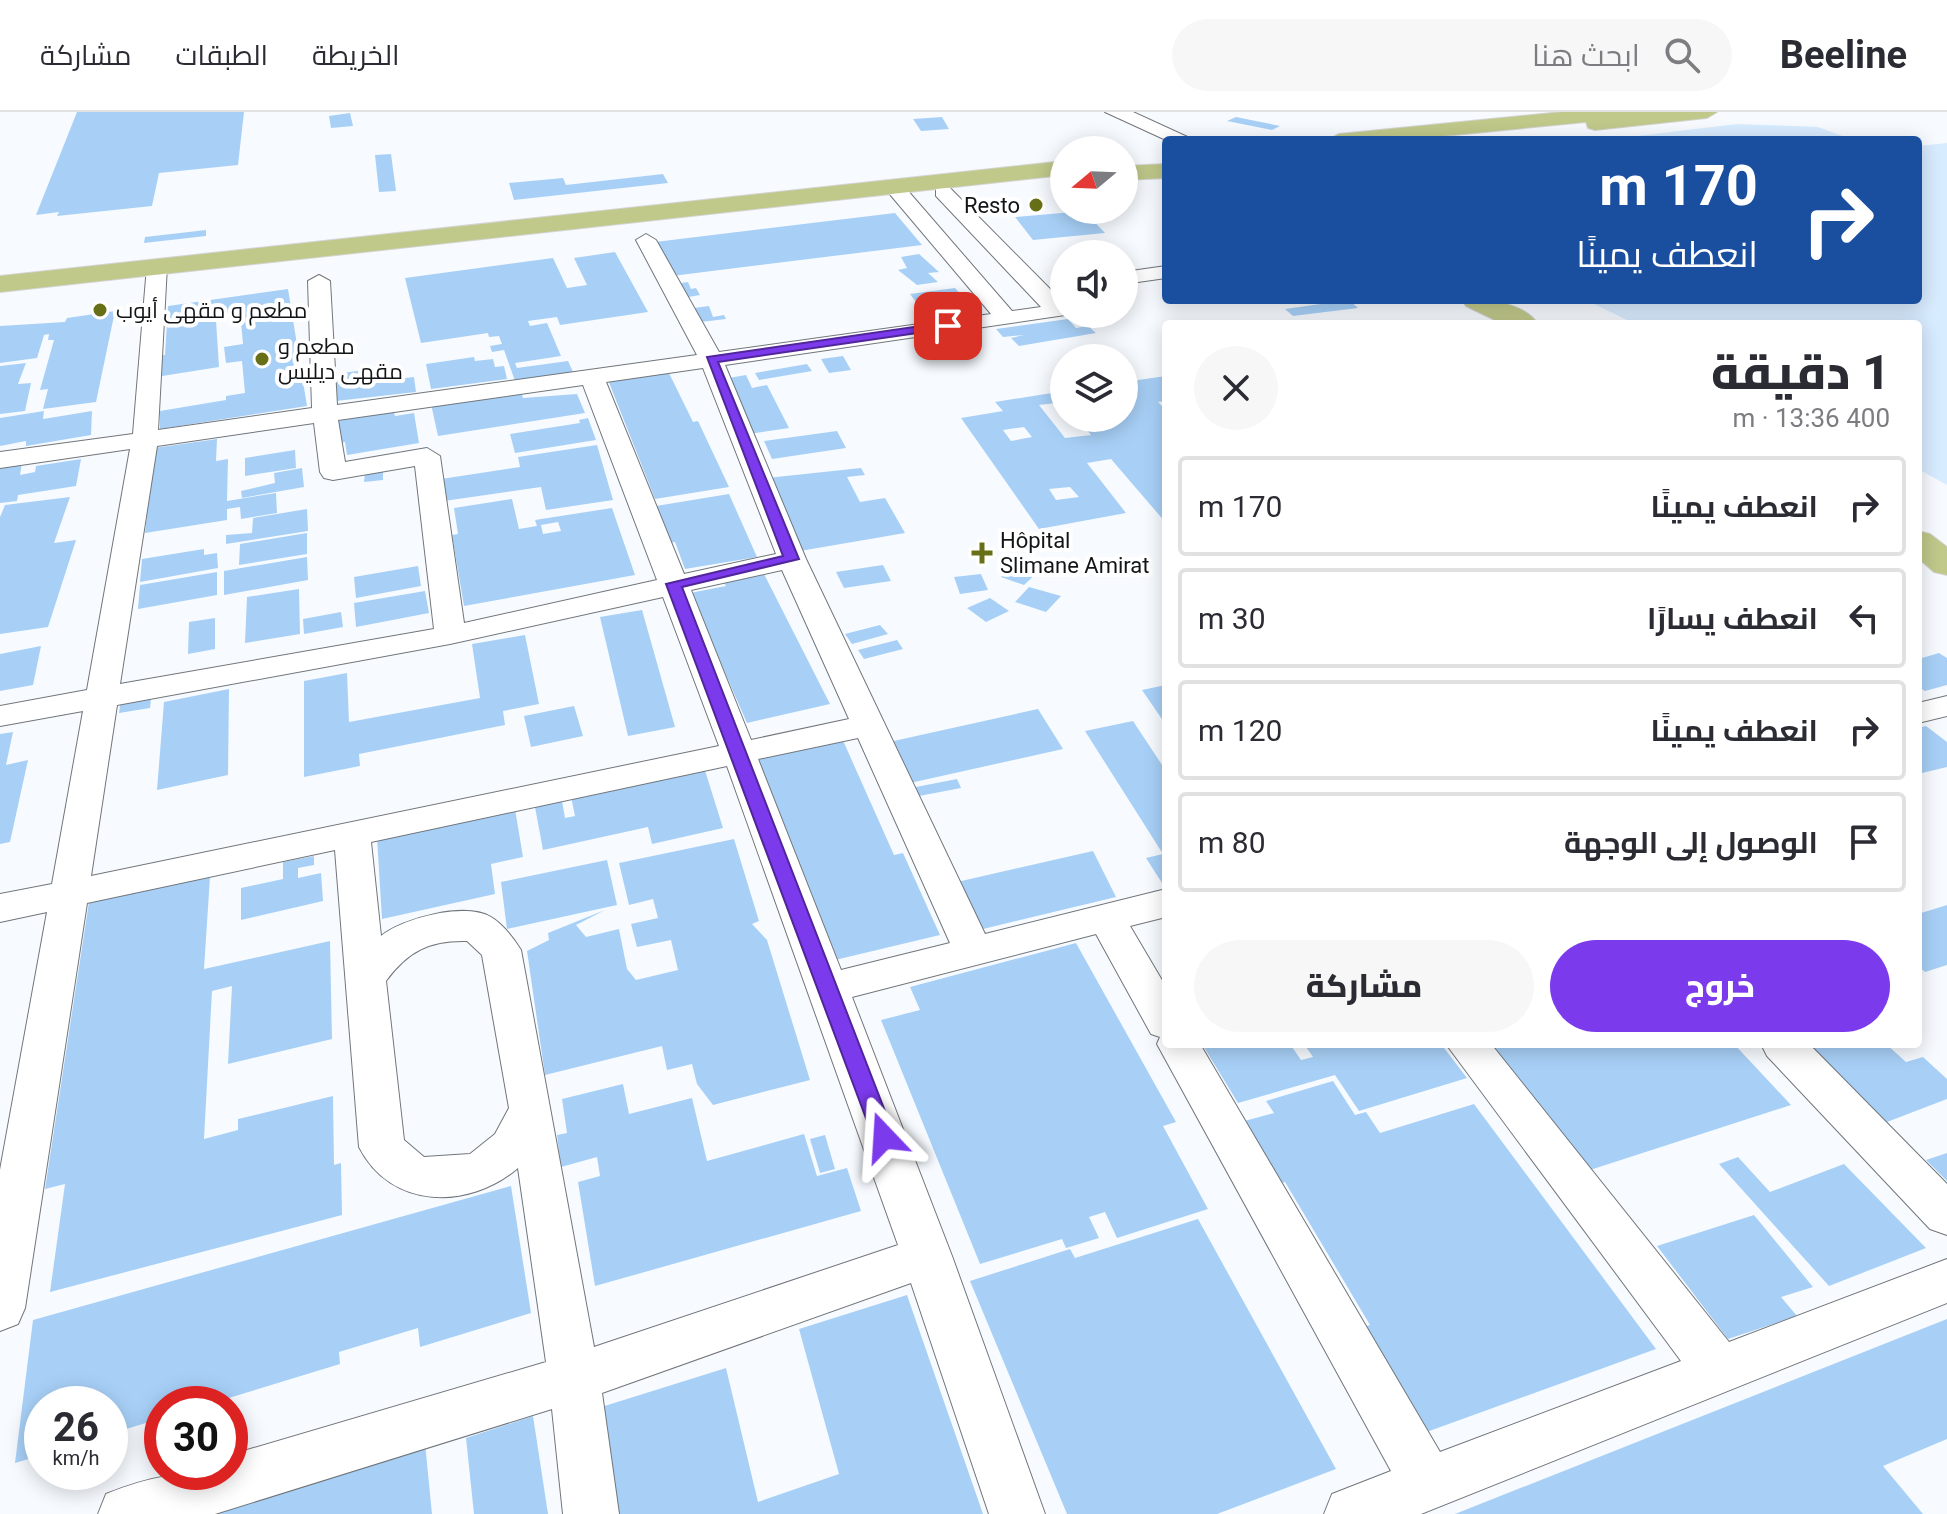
<!DOCTYPE html>
<html lang="ar">
<head>
<meta charset="utf-8">
<style>
  body { margin:0; font-family:Roboto,Cairo,sans-serif; background:#f7f7f7; color:#2b2b33; direction:rtl; height:100vh; display:flex; flex-direction:column; font-size:30px; white-space:nowrap }
  * { box-sizing:border-box; margin:0 }
  p { font-size:26px; color:#7c7c81 }
  .icon { flex:none; width:44px; height:44px; fill:none; stroke:currentColor; stroke-width:2; stroke-linecap:round; stroke-linejoin:round }
  .map { position:relative; flex:1; overflow:hidden; direction:ltr }
  .sheet { position:absolute; left:1162px; top:208px; width:760px; height:728px; display:flex; flex-direction:column; background:#fff; border-radius:8px; box-shadow:0 4px 20px #0003; direction:rtl }
  .sheet>* { flex:none }
  .top-card { position:absolute; left:1162px; top:24px; width:760px; height:168px; border-radius:8px; box-shadow:0 4px 20px #0003; direction:rtl; background:#1a4fa0; color:#fff; overflow:hidden }
  .needle { width:52px; rotate:251deg }
  .buttons { position:absolute; left:1050px; top:24px; display:grid; gap:16px }
  .buttons a { display:grid; place-items:center; width:88px; height:88px; border-radius:50%; background:#fff; box-shadow:0 4px 20px #0003; font-size:40px }
  .speed { position:absolute; left:24px; top:1274px; display:flex; gap:16px; font-size:40px; font-weight:700; text-align:center }
  .speed>* { display:grid; place-content:center; width:104px; height:104px; border-radius:50%; background:#fff; box-shadow:0 4px 20px #0003; line-height:1 }
  .speed small { font-size:20px; font-weight:400 }
  .speed .limit { border:12px solid #d22; background:#fff; color:#111 }
  .pin { position:absolute; display:grid; place-items:center; width:68px; height:68px; color:#fff; margin:-34px; border-radius:16px; box-shadow:0 4px 12px #0006 }
  .me { position:absolute; width:88px; margin:-44px; rotate:340deg; stroke-linejoin:round; filter:drop-shadow(0 0 6px #0008) }
  .turn { display:flex; align-items:center; gap:28px; height:168px; padding:0 32px; font-size:36px }
  .turn .icon { width:104px; height:104px; stroke-width:2.5 }
  .turn b { display:block; font-size:56px; line-height:68px }
  .round { display:grid; place-items:center; flex:none; width:84px; height:84px; border-radius:42px; background:#f7f7f7 }
  .overview { display:flex; align-items:center; justify-content:space-between; height:136px; padding:0 32px }
  h1 { font-size:48px; font-weight:800; line-height:60px }
  .primary-button { display:flex; gap:16px; margin-top:auto; padding:16px 32px }
  .primary-button a { flex:1; height:92px; border-radius:48px; background:#7c3aed; color:#fff; font-size:32px; font-weight:800; line-height:92px; text-align:center }
  .primary-button a+a { background:#f7f7f7; color:#2b2b33 }
  ul { padding:0; list-style:none }
  li { display:flex; align-items:center; gap:24px; height:100px; margin:0 16px 12px; padding:0 16px; border:4px solid #e1e1e2; border-radius:8px }
  li div { flex:1 }
  li b { display:block; font-size:30px }
  li em { font-style:normal }
  header { display:flex; align-items:center; gap:48px; box-sizing:border-box; height:112px; padding:0 40px; background:#fff; border-bottom:2px solid #e1e1e2 }
  header strong { font-size:38px }
  nav { display:flex; gap:44px; margin-inline-start:auto; font-size:28px }
  .search { width:560px; height:72px; background:#f7f7f7; display:flex; align-items:center; gap:20px; box-sizing:border-box; padding:0 28px; border-radius:44px; color:#7c7c81; font-size:30px }
  .map>svg:first-child { display:block }
  .green { fill:#d8ecff }
  .building { fill:#a8d0f7; fill-rule:evenodd }
  .lines { fill:none; stroke-linecap:round; stroke-linejoin:round }
  .minor-casing { stroke:#71767b; stroke-width:2 }
  .secondary-casing { stroke:#71767b; stroke-width:2 }
  .trunk-casing { stroke:#d4d5d5; stroke-width:2 }
  .minor { fill:#fff; fill-rule:evenodd }
  .secondary { fill:#fff; fill-rule:evenodd }
  .trunk { fill:#c0c88a; fill-rule:evenodd }
  .route { fill:#7c3aed; stroke:#51269a; stroke-width:2 }
  .poi-dot { fill:#687017; stroke:#fff; stroke-width:3 }
  .labels { text-anchor:middle; stroke-width:8; stroke-linejoin:round; paint-order:stroke }
  .far-poi-label { font-size:22px; fill:#121416; stroke:#fff; text-anchor:start }
</style>
</head>
<body>
<header>
<strong>Beeline</strong>
<div class="search"><svg class="icon" aria-label="search" viewBox="0 0 24 24"><circle cx="10" cy="10" r="6"/><path d="M15 15l6 6"/></svg>ابحث هنا</div>
<nav><a>الخريطة</a><a>الطبقات</a><a>مشاركة</a></nav>
</header>
<div class="map">
<svg width="1947" height="1402" viewBox="0 0 1947 1402">
  <rect width="100%" height="100%" fill="#f7fbff"/>
  <g class="green">
    <polygon points="1737,12 1818,15 1853,28 1604,28"/>
    <polygon points="1947,31 1947,373 1918,357 1918,212 1635,212 1586,188 1918,188 1918,34"/>
  </g>
  <g class="building">
    <polygon points="77,0 244,0 238,53 159,61 152,94 57,104 59,100 36,103"/>
    <polygon points="350,1 353,14 331,16 329,4"/>
    <polygon points="942,5 949,17 921,19 913,7"/>
    <polygon points="1236,5 1280,14 1272,18 1227,9"/>
    <polygon points="391,42 396,79 379,80 375,43"/>
    <polygon points="663,62 668,71 514,88 509,71 563,66 566,73"/>
    <polygon points="1084,99 1105,121 1033,128 1015,105"/>
    <polygon points="895,101 922,133 672,164 655,130"/>
    <polygon points="206,118 206,124 144,131 145,125"/>
    <polygon points="615,140 648,200 560,213 557,205 528,209 530,214 547,211 561,244 515,251 517,256 568,249 573,260 515,269 504,238 492,240 490,234 502,232 499,224 489,225 488,221 421,231 405,166 553,146 567,176 587,173 574,146"/>
    <polygon points="919,142 939,160 928,161 938,170 917,173 898,158 907,156 901,145"/>
    <polygon points="688,170 691,177 696,176 700,183 683,186 675,172"/>
    <polygon points="955,176 973,197 951,200 931,188 916,190 910,182"/>
    <polygon points="288,177 307,294 160,317 160,299 226,288 226,284 245,281 242,249 226,251 224,235 243,232 240,200 202,204 202,210 216,208 219,255 156,265 155,244 165,243 168,194"/>
    <polygon points="1349,188 1358,196 1293,204 1285,197"/>
    <polygon points="709,194 713,205 724,203 726,207 692,211 686,197"/>
    <polygon points="115,199 96,290 43,297 48,277 40,278 54,228 48,228 49,222 44,223 37,246 0,251 0,214 65,210 67,206"/>
    <polygon points="1068,207 1076,216 1088,214 1096,221 1019,234 1011,226 1024,223 1003,225 996,217"/>
    <polygon points="843,244 851,258 829,261 821,247"/>
    <polygon points="474,245 475,249 493,247 495,255 504,254 507,267 431,277 426,252"/>
    <polygon points="26,251 18,272 31,271 25,299 0,302 0,254"/>
    <polygon points="807,252 812,259 759,268 755,261"/>
    <polygon points="387,255 388,268 414,265 416,280 336,289 335,262"/>
    <polygon points="668,259 693,310 698,309 729,375 655,387 608,268"/>
    <polygon points="746,263 752,276 767,273 789,316 749,322 723,267"/>
    <path d="M 1166,264 L 1166,289 L 1158,290 L 1166,298 L 1166,411 L 1111,347 L 1087,351 L 1126,401 L 1039,417 L 961,306 L 1003,299 L 995,290 L 1064,279 L 1064,290 L 1039,293 L 1065,326 L 1091,323 L 1077,306 L 1124,306 L 1124,270 ZM 1024,315 L 1032,325 L 1011,329 L 1003,318 ZM 1070,375 L 1079,385 L 1056,388 L 1049,377 Z"/>
    <polygon points="521,279 523,286 577,282 585,301 438,324 431,292"/>
    <polygon points="44,299 43,307 92,299 91,323 26,334 26,329 0,334 0,306"/>
    <polygon points="394,300 395,304 414,301 419,331 347,343 345,330 340,331 337,309"/>
    <polygon points="588,306 596,328 515,341 510,322 580,311 579,308"/>
    <polygon points="837,319 846,336 772,347 764,329"/>
    <polygon points="217,327 216,349 228,347 227,389 276,381 277,401 241,407 240,395 227,397 227,408 145,421 154,336"/>
    <polygon points="597,333 613,388 546,398 541,375 444,389 441,367 520,355 518,345"/>
    <polygon points="295,338 296,356 245,364 245,346"/>
    <polygon points="81,347 76,374 18,383 17,389 0,391 0,355 22,351 20,363 35,360 36,354"/>
    <polygon points="302,356 304,375 242,386 241,379 275,371 274,361"/>
    <polygon points="861,356 865,363 847,365 860,390 885,386 905,421 800,439 767,366"/>
    <polygon points="383,359 383,368 364,370 365,361"/>
    <polygon points="729,382 757,445 685,457 675,430 669,431 656,394"/>
    <polygon points="70,385 54,431 76,428 48,515 0,522 0,405 5,393"/>
    <path d="M 512,387 L 519,417 L 537,414 L 535,408 L 612,396 L 635,463 L 464,494 L 452,423 L 458,422 L 454,396 ZM 558,410 L 561,419 L 543,422 L 541,413 Z"/>
    <polygon points="307,397 308,419 226,432 226,423 252,421 253,406"/>
    <polygon points="307,421 307,442 239,453 240,432"/>
    <polygon points="204,437 204,443 217,441 218,456 140,470 142,447"/>
    <polygon points="307,445 308,468 224,483 224,459"/>
    <polygon points="1017,452 1039,459 1024,473 1001,465"/>
    <polygon points="883,453 891,469 844,476 836,460"/>
    <polygon points="418,454 421,474 356,486 354,465"/>
    <polygon points="217,460 217,483 138,497 140,473"/>
    <polygon points="763,460 830,592 747,611 690,481 726,474 722,468"/>
    <polygon points="981,462 988,478 960,482 954,465"/>
    <polygon points="1029,475 1061,484 1046,500 1015,490"/>
    <polygon points="299,477 300,522 245,531 247,485"/>
    <polygon points="425,479 429,501 356,515 354,491"/>
    <polygon points="990,486 1009,499 986,510 967,496"/>
    <polygon points="642,498 675,615 628,624 600,505"/>
    <polygon points="341,500 343,515 304,522 303,507"/>
    <polygon points="215,506 215,537 188,542 189,510"/>
    <polygon points="880,513 888,522 852,532 845,522"/>
    <polygon points="525,523 539,592 503,599 505,613 359,642 360,654 304,665 304,569 347,561 349,610 480,586 472,532"/>
    <polygon points="897,528 903,537 864,547 858,538"/>
    <polygon points="41,534 33,573 0,579 0,542"/>
    <polygon points="1939,541 1947,546 1947,573 1925,579 1918,575 1918,543 1922,546"/>
    <polygon points="1166,573 1166,613 1142,578"/>
    <polygon points="229,577 228,663 157,678 164,590"/>
    <polygon points="151,587 150,596 119,601 120,593"/>
    <polygon points="574,594 583,624 531,635 524,604"/>
    <polygon points="1038,597 1063,637 910,671 889,630"/>
    <polygon points="1133,609 1166,659 1166,770 1162,771 1146,746 1163,742 1085,619"/>
    <polygon points="1926,614 1947,630 1947,655 1918,662 1918,616"/>
    <polygon points="13,620 6,653 28,648 10,730 0,732 0,622"/>
    <polygon points="841,624 894,743 903,741 940,823 835,848 756,642"/>
    <polygon points="703,652 723,716 652,732 648,715 543,738 535,695 562,689 565,706 575,704 571,685"/>
    <polygon points="957,667 961,676 914,685 911,676"/>
    <polygon points="515,697 523,745 491,752 495,782 382,807 377,726"/>
    <polygon points="734,727 759,809 752,812 767,828 810,968 713,993 697,972 692,952 667,958 662,934 545,963 527,839 549,828 548,821 605,798 576,813 586,825 619,817 627,857 636,868 678,858 671,828 637,835 631,812 658,806 653,787 629,793 619,751"/>
    <polygon points="1093,739 1116,785 979,818 957,770"/>
    <polygon points="314,744 314,753 298,756 298,766 321,761 323,789 241,808 241,776 283,767 283,750"/>
    <polygon points="607,748 617,793 507,817 501,770"/>
    <polygon points="210,765 204,857 330,829 332,927 228,952 232,874 212,879 204,1027 238,1018 238,1007 333,984 334,1053 341,1051 342,1103 50,1180 65,1072 45,1077 89,790"/>
    <polygon points="1947,793 1947,853 1925,860 1918,854 1918,802"/>
    <polygon points="1076,831 1176,1010 1163,1014 1208,1097 1117,1126 1105,1100 1089,1105 1099,1126 1066,1136 1062,1127 980,1152 881,908 920,898 910,875"/>
    <polygon points="1202,932 1290,932 1301,948 1313,945 1304,932 1441,932 1467,966 1359,999 1335,963 1238,991"/>
    <polygon points="1491,932 1734,932 1791,993 1590,1058"/>
    <polygon points="1807,932 1886,932 1906,950 1923,945 1947,967 1947,987 1887,1010"/>
    <polygon points="1333,969 1355,1003 1366,1000 1380,1021 1474,992 1656,1237 1410,1326 1349,1220 1370,1213 1285,1070 1274,1073 1237,1011 1274,1001 1266,989"/>
    <polygon points="623,972 629,1002 692,986 707,1049 804,1022 817,1064 847,1056 861,1099 595,1174 578,1070 600,1064 597,1045 561,1055 557,1023 567,1021 562,987"/>
    <polygon points="825,1023 835,1057 820,1061 810,1027"/>
    <polygon points="1947,1041 1947,1069 1926,1048"/>
    <polygon points="1738,1045 1770,1080 1844,1052 1926,1136 1829,1174 1719,1052"/>
    <polygon points="511,1074 531,1201 420,1235 418,1216 339,1240 340,1252 209,1292 162,1292 162,1306 110,1322 110,1292 42,1292 42,1343 15,1351 33,1208"/>
    <polygon points="1754,1103 1813,1175 1781,1185 1797,1204 1728,1227 1657,1134"/>
    <polygon points="1198,1107 1336,1357 1217,1402 1067,1402 970,1169 1070,1137 1075,1146"/>
    <polygon points="907,1183 983,1402 611,1402 595,1297 726,1256 758,1390 839,1362 799,1217"/>
    <polygon points="1947,1207 1947,1327 1883,1354 1923,1402 1455,1402"/>
    <polygon points="533,1304 548,1402 474,1402 466,1326"/>
    <polygon points="425,1331 432,1402 213,1402"/>
  </g>
  <g class="lines">
    <defs>
      <g id="minor">
        <path d="M 895,70 L 902,72 L 1012,199 L 1041,195 L 936,84 L 936,76 L 950,76 L 1064,191 L 1064,202 L 1072,202 L 725,253 L 806,447 L 985,822 L 1166,777 L 1166,805 L 1130,814 L 1166,875 L 1166,932 L 1200,932 L 1440,1340 L 1681,1249 L 1446,932 L 1491,932 L 1729,1230 L 1947,1147 L 1947,1191 L 1421,1402 L 1324,1402 L 1332,1382 L 1391,1359 L 1157,932 L 1160,925 L 1151,922 L 1096,822 L 852,885 L 952,1144 L 1045,1402 L 989,1402 L 911,1171 L 602,1281 L 619,1402 L 563,1402 L 552,1297 L 215,1402 L 98,1402 L 106,1382 C 153,1363 181,1360 230,1360 L 230,1343 L 546,1250 L 518,1056 C 469,1098 391,1098 359,1035 L 335,738 L 87,791 L 25,1196 L 18,1212 L 0,1219 L 0,1058 L 47,800 L 0,810 L 0,782 L 52,772 L 83,599 L 0,614 L 0,594 L 87,578 L 130,337 L 0,356 L 0,340 L 133,322 L 147,154 L 157,148 L 167,154 L 158,318 L 312,296 L 308,169 L 319,163 L 330,169 L 337,293 L 697,243 L 636,128 L 646,122 L 656,128 L 719,240 L 991,202 L 888,80 L 886,76 ZM 703,256 L 776,442 L 684,462 L 606,270 ZM 583,273 L 657,468 L 464,511 L 440,344 L 427,336 L 345,350 L 338,308 ZM 314,311 L 320,360 L 324,366 L 333,368 L 415,354 L 434,517 L 120,572 L 157,334 ZM 782,458 L 849,607 L 751,628 L 691,478 ZM 663,485 L 719,634 L 91,764 L 117,593 L 450,532 ZM 858,626 L 950,831 L 841,858 L 758,647 ZM 727,654 L 898,1133 L 594,1235 L 521,838 C 514,827 503,812 491,805 C 465,790 403,806 381,824 L 371,730 ZM 467,829 L 482,843 L 509,996 L 495,1022 L 470,1042 L 424,1045 L 404,1028 L 386,869 C 408,839 430,828 467,829 Z"/>
        <polygon points="1166,154 1166,166 1124,172 1124,160"/>
        <polygon points="1947,584 1947,604 1918,611 1918,591"/>
        <polygon points="1761,932 1809,932 1947,1072 1947,1123 1930,1117 1767,944"/>
      </g>
      <polygon id="secondary" points="1105,0 1133,0 1194,28 1166,28"/>
      <g id="trunk">
        <polygon points="1562,0 1717,0 1707,6 1595,18 1588,16 1586,10 1403,28 1328,28 1339,22"/>
        <polygon points="1064,49 1064,63 0,180 0,164"/>
        <polygon points="1166,52 1166,66 1124,68 1124,54"/>
        <path d="M 1462,188 C 1487,188 1522,189 1538,212 L 1503,212 L 1466,194 Z"/>
        <polygon points="1918,419 1930,422 1947,435 1947,463 1934,460 1918,446"/>
      </g>
    </defs>
    <use href="#minor" class="minor-casing"/>
    <use href="#secondary" class="secondary-casing"/>
    <use href="#trunk" class="trunk-casing"/>
    <use href="#minor" class="minor"/>
    <use href="#secondary" class="secondary"/>
    <use href="#trunk" class="trunk"/>
  </g>
  <polygon class="route" points="948,210 952,216 718,250 799,447 682,475 895,1025 892,1032 876,1032 873,1025 666,472 783,444 707,245"/>
  <g class="poi-dot">
    <circle cx="1036" cy="93" r="8"/>
    <circle cx="100" cy="198" r="8"/>
    <circle cx="262" cy="247" r="8"/>
    <path d="M978 429h8v8h8v8h-8v8h-8v-8h-8v-8h8z"/>
  </g>
  <g class="labels">
    <g class="far-poi-label">
      <text x="1020" y="101" text-anchor="end">Resto</text>
      <text x="116" y="206">مطعم و مقهى أيوب</text>
      <text x="278" y="242">مطعم و<tspan x="278" dy="25">مقهى ديليس</tspan></text>
      <text x="1000" y="436">Hôpital<tspan x="1000" dy="25">Slimane Amirat</tspan></text>
    </g>
  </g>
</svg>
<div class="buttons">
<a><svg class="needle" viewBox="-14 -14 28 28"><path d="M0-13l5 13h-10z" fill="#e53935"/><path d="M0 13l5-13h-10z" fill="#7c7c81"/></svg></a>
<a><svg class="icon" aria-label="sound" viewBox="0 0 24 24"><path d="M4 9h4l5-4v14l-5-4H4zM17 9q2 3 0 6"/></svg></a>
<a><svg class="icon" aria-label="layers" viewBox="0 0 24 24"><path d="M12 4l9 5-9 5-9-5zM3 14l9 5 9-5"/></svg></a>
</div>
<div class="speed"><div>26<small>km/h</small></div><div class="limit">30</div></div>
<div class="pin" style="left:948px;top:214px;background:#d93025"><svg class="icon" aria-label="arrive" viewBox="0 0 24 24"><path d="M6 21V4h12l-3 4 3 4H6"/></svg></div>
<svg class="me" style="left:884px;top:1025px" viewBox="-20 -20 40 40"><path d="M0-17L14 15 0 8-14 15z" fill="#7c3aed" stroke="#fff" stroke-width="4"/></svg>
<div class="top-card">
<div class="turn"><svg class="icon" aria-label="right" viewBox="0 0 24 24"><path d="M7 20v-9h11M14 6l5 5-5 5"/></svg><div><b>170 m</b>انعطف يمينًا</div></div>
</div>
<section class="sheet">
<div class="overview"><div><h1>1 دقيقة</h1><p>400 m · 13:36</p></div><a class="round"><svg class="icon" aria-label="close" viewBox="0 0 24 24"><path d="M6 6l12 12M18 6L6 18"/></svg></a></div>
<ul>
<li><svg class="icon" aria-label="right" viewBox="0 0 24 24"><path d="M7 20v-9h11M14 6l5 5-5 5"/></svg><div><b>انعطف يمينًا</b></div><em>170 m</em></li>
<li><svg class="icon" aria-label="left" viewBox="0 0 24 24"><path d="M17 20v-9H6M10 6l-5 5 5 5"/></svg><div><b>انعطف يسارًا</b></div><em>30 m</em></li>
<li><svg class="icon" aria-label="right" viewBox="0 0 24 24"><path d="M7 20v-9h11M14 6l5 5-5 5"/></svg><div><b>انعطف يمينًا</b></div><em>120 m</em></li>
<li><svg class="icon" aria-label="arrive" viewBox="0 0 24 24"><path d="M6 21V4h12l-3 4 3 4H6"/></svg><div><b>الوصول إلى الوجهة</b></div><em>80 m</em></li>
</ul>
<div class="primary-button"><a>خروج</a><a>مشاركة</a></div>
</section>
</div>
</body>
</html>
